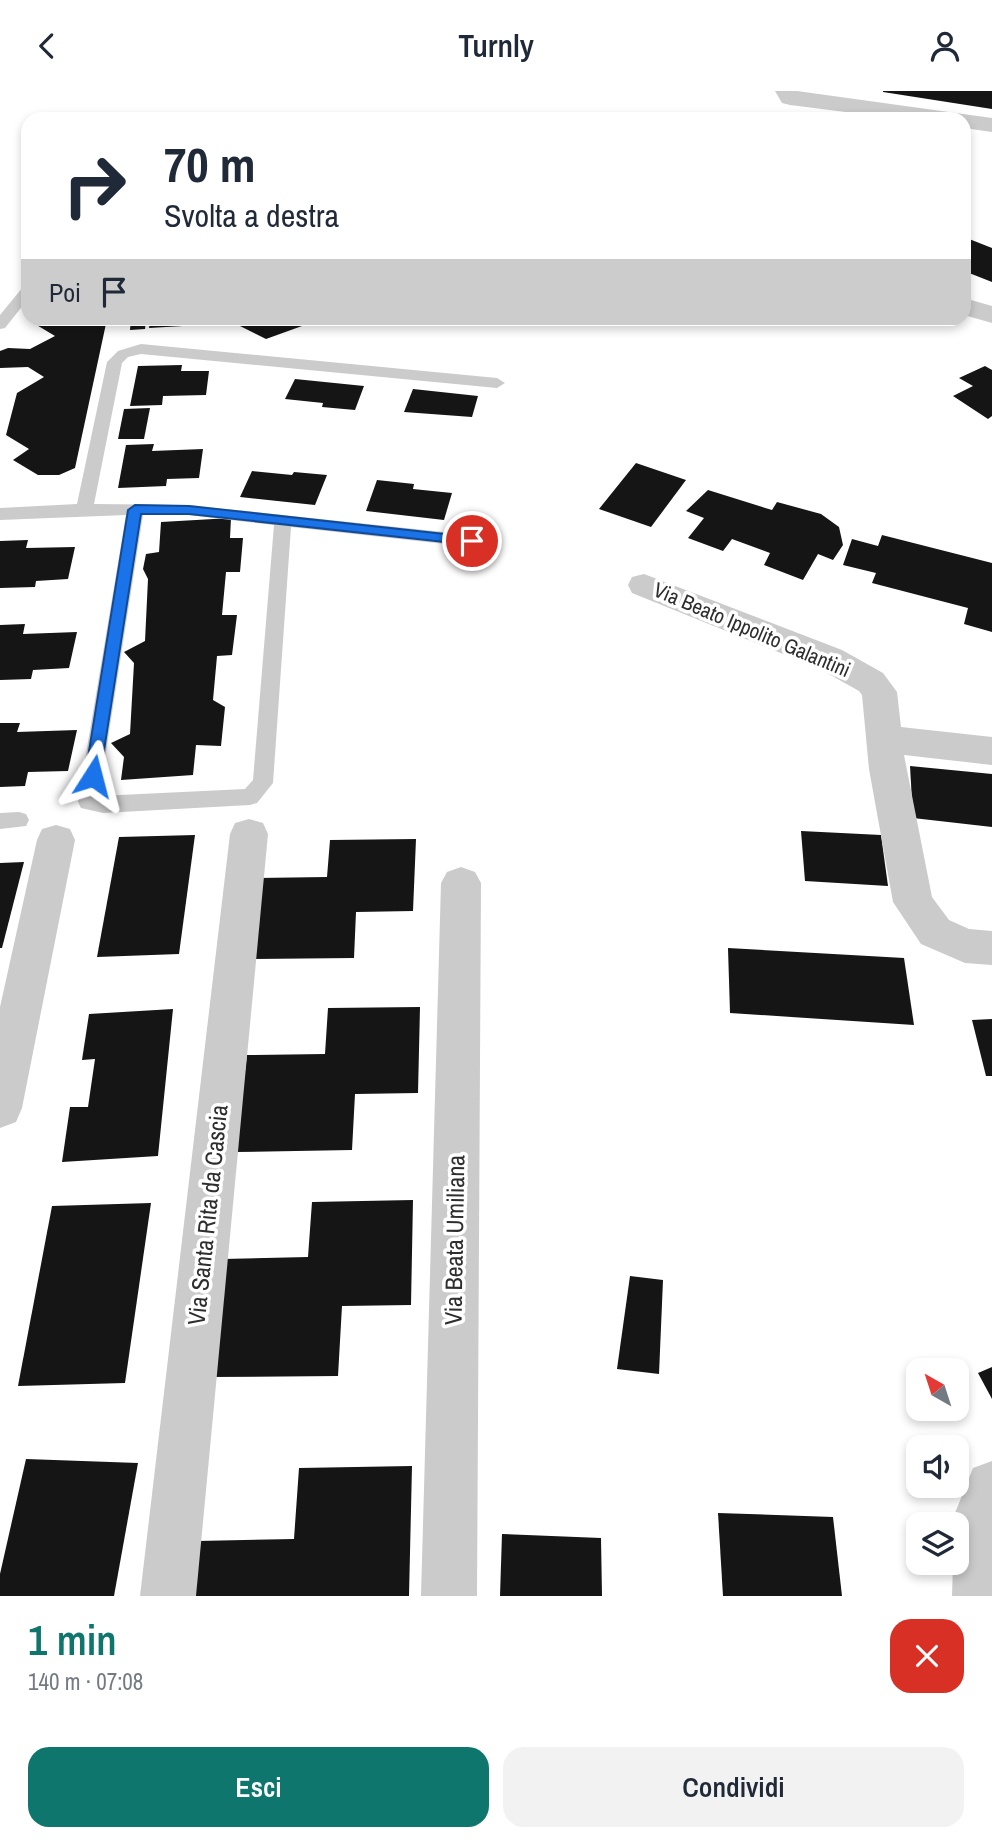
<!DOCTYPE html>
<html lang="it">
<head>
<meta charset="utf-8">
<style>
  body { margin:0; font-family:"Archivo Narrow",sans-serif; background:#f2f2f3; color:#1f2937; height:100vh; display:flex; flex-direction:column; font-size:26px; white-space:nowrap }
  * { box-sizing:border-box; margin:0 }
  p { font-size:23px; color:#747a83 }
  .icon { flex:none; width:38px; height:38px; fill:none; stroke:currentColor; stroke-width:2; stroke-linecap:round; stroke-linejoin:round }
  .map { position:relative; height:1505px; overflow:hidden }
  .drawer { display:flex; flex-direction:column; background:#fff; flex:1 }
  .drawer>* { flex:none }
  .top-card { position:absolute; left:21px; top:21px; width:950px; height:214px; border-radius:21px; box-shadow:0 4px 10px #0003; background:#fff; color:#1f2937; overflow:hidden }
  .needle { width:46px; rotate:321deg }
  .buttons { position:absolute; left:906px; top:1267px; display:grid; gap:14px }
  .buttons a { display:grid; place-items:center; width:63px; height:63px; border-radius:14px; background:#fff; box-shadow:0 4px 10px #0003; font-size:35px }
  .pin { position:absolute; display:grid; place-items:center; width:60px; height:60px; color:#fff; margin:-30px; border:4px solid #fff; border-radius:50%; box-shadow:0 2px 7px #0007 }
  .me { position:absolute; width:77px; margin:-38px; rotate:9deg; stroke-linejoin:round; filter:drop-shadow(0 0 5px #0008) }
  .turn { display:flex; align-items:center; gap:24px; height:147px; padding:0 28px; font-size:32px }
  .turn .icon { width:91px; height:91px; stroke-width:2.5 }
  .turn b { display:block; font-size:49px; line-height:60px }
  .then { display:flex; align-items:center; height:66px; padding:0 28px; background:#0003; gap:14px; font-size:26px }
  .round { display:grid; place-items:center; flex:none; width:74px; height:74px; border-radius:21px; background:#f2f2f3 }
  .head { display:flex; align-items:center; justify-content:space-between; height:119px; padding:0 28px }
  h1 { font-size:42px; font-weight:600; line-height:52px; color:#0f766e }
  .action { display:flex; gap:14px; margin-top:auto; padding:14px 28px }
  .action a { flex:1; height:80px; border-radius:21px; background:#0f766e; color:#fff; font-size:28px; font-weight:600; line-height:80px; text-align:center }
  .action a+a { background:#f2f2f3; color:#1f2937 }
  header { display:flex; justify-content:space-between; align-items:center; height:91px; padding:0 28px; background:#fff; font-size:32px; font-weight:600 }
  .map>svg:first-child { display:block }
  .building { fill:#151515 }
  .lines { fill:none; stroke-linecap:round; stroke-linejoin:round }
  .lane { fill:#cbcbcb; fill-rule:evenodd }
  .street { fill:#cbcbcb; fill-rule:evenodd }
  .route { fill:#1a73e8; stroke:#114b97; stroke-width:2 }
  .labels { text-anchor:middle; stroke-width:7; stroke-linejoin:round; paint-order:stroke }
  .street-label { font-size:21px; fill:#2e2e2e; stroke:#fff }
  .near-street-label { font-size:24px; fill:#2e2e2e; stroke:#fff }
</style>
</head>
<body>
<header><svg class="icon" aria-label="back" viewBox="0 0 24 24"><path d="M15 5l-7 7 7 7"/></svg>Turnly<svg class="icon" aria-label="person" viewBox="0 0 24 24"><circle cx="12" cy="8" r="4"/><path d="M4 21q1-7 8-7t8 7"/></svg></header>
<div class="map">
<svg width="992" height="1505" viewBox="0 0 992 1505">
  <rect width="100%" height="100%" fill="#fff"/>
  <g class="building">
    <polygon points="883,0 992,0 992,18 883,1"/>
    <polygon points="964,146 992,157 992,191 964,180"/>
    <polygon points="37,228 107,228 75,377 59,384 38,384 13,369 29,358 6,344 17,302 44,286 28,276 0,277 0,260 8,257 30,258 55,245 35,233"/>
    <polygon points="131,228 146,228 145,238 130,239"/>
    <polygon points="169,228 294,228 302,235 266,248 234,232 149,237 150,232 167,232"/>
    <polygon points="182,274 181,280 209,280 206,304 163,305 162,314 130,315 138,275"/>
    <polygon points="985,275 992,279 992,325 988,328 953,305 973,295 959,287"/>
    <polygon points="295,288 364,295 355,319 322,316 323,312 285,308"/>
    <polygon points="413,298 478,305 472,326 404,321"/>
    <polygon points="150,317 144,348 118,348 124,318"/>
    <polygon points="154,353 152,360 203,358 199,387 167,388 166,395 118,397 126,354"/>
    <polygon points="636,372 686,389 651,436 599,418"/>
    <polygon points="252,380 292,384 294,381 327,384 315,414 240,406"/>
    <polygon points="377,389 414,393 413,398 452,402 444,429 366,420"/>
    <polygon points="708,399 772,419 777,411 821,423 839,436 843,454 833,469 818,463 803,489 764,474 770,462 732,448 723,460 688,447 704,427 686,420"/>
    <polygon points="231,427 230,447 243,447 240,481 226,481 222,524 237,524 232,564 217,565 213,609 225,616 221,655 196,654 193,684 121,689 124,666 111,652 130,643 134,572 124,561 145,550 148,488 143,478 146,463 159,461 161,431"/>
    <polygon points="882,444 992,472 992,541 964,533 968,517 872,492 876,482 843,474 852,448 878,455"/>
    <polygon points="28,449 26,457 75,456 68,488 36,490 35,496 0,497 0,450"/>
    <polygon points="25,533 23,543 77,541 69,577 33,579 31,588 0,589 0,534"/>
    <polygon points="0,632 20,632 17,641 77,639 68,680 28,681 25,695 0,696"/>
    <polygon points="910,675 992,683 992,736 913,727"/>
    <polygon points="801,740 881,744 888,795 805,790"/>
    <polygon points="195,744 179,863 97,866 119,746"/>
    <polygon points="416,748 413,820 356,821 354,867 247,868 257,787 327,786 330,749"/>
    <polygon points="24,771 2,857 0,857 0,772"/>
    <polygon points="728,857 904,867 914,934 730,922"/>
    <polygon points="420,916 418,1002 355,1003 352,1059 235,1061 247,964 325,963 328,917"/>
    <polygon points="173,918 158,1065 62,1071 70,1016 88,1016 95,968 82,969 89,923"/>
    <polygon points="992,928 992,985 986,985 972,929"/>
    <polygon points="413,1109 411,1214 342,1215 338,1285 209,1286 223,1168 308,1166 312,1111"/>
    <polygon points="151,1112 125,1292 18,1295 52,1115"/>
    <polygon points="630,1185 663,1189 659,1283 617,1278"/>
    <polygon points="992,1276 992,1308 978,1282"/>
    <polygon points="26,1368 138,1372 114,1505 0,1505 0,1483"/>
    <polygon points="412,1375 409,1505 191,1505 197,1450 294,1448 299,1377"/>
    <polygon points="718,1422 833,1426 842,1505 723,1505"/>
    <polygon points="502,1443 601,1447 602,1505 500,1505"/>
  </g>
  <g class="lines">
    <g class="lane">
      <polygon points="28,195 28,208 5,237 0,238 0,224 23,196"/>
      <path d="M 141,253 L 497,287 L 505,292 L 497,297 L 141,263 L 128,266 L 122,272 L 94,413 L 189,414 L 472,444 L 481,450 L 472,456 L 291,436 L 273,692 L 257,712 L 250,714 L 103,722 L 81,717 L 78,711 L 126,424 L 0,429 L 0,417 L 77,413 L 107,271 L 118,260 ZM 143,424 L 189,424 L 274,434 L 253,689 L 245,698 L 99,705 Z"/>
      <polygon points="19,721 26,723 29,729 26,735 0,738 0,722"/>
    </g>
    <g class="street">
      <polygon points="775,0 797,0 992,27 992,41 964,37 964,28 901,28 790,14 782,12"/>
      <polygon points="964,207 992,215 992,232 964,224"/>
      <polygon points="644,483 842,559 883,582 897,601 901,636 992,646 992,674 904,664 932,806 949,829 969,838 992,840 992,874 965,872 921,853 893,811 869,678 862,604 859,600 818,577 632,502 628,494 632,486"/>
      <polygon points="249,728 263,732 268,743 196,1505 140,1505 230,743 235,732"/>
      <polygon points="56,734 70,738 75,749 22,1017 16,1031 0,1037 0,916 37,749 42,738"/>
      <polygon points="461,776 475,781 481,792 477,1505 421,1505 441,792 447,781"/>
      <polygon points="992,1370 992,1505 952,1505 953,1472 957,1472 957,1433 953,1433 953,1427 973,1377"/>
    </g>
  </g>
  <polygon class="route" points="189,415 472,446 478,450 472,454 189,423 141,423 100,685 93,690 87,689 85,685 128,419 135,414"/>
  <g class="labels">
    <g class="street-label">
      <text transform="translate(752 539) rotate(23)" y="7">Via Beato Ippolito Galantini</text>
    </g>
    <g class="near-street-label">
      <text transform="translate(208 1124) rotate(-84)" y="8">Via Santa Rita da Cascia</text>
      <text transform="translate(455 1149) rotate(-89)" y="8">Via Beata Umiliana</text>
    </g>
  </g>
</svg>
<div class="buttons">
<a><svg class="needle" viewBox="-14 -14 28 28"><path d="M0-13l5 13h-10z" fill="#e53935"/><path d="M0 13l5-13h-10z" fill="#747a83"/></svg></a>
<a><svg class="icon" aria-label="sound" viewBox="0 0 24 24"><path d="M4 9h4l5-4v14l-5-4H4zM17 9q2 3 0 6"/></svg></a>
<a><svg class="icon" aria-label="layers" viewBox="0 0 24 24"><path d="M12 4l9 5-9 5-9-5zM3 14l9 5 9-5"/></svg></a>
</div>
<div class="pin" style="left:472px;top:450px;background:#d93025"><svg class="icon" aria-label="arrive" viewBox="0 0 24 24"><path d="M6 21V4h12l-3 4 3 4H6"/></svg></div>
<svg class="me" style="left:93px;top:685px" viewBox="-20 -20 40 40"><path d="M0-17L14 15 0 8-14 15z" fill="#1a73e8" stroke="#fff" stroke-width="4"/></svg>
<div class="top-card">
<div class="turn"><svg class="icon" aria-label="right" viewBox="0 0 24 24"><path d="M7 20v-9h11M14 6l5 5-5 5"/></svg><div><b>70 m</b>Svolta a destra</div></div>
<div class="then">Poi<svg class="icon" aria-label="arrive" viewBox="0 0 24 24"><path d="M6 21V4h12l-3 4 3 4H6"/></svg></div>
</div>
</div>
<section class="drawer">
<div class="head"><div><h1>1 min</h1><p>140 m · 07:08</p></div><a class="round" style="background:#d93025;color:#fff"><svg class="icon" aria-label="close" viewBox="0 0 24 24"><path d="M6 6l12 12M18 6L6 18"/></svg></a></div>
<div class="action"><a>Esci</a><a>Condividi</a></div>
</section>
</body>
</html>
